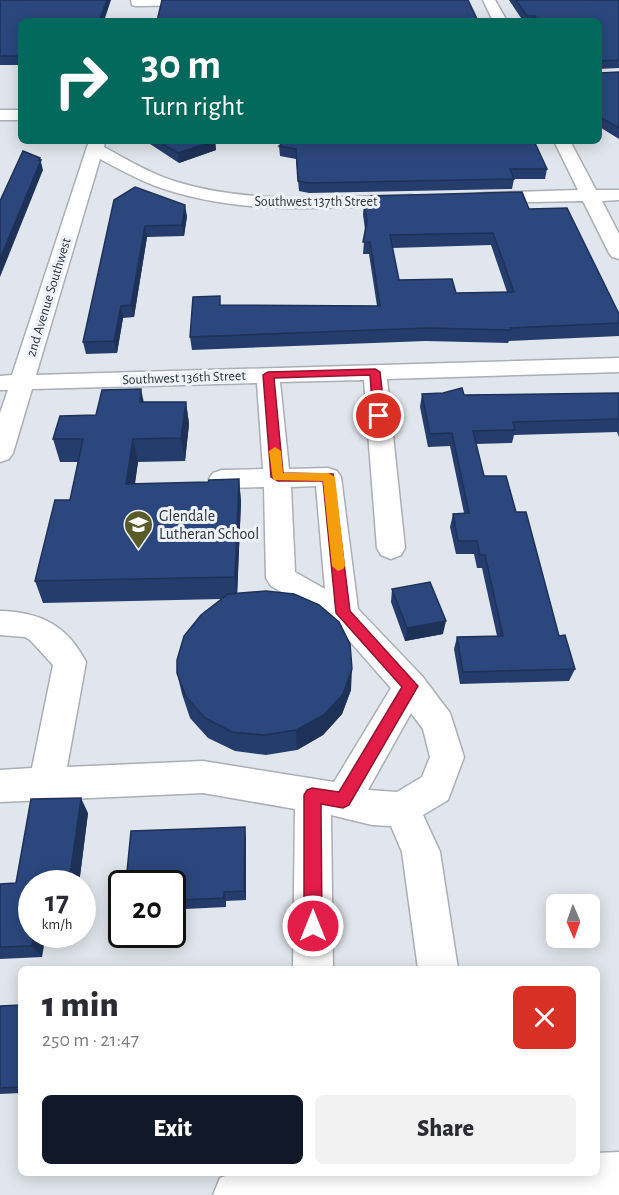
<!DOCTYPE html>
<html lang="en">
<head>
<meta charset="utf-8">
<style>
  body { margin:0; font-family:"Alegreya Sans",sans-serif; background:#f2f2f3; color:#2b2b33; height:100vh; display:flex; flex-direction:column; font-size:22px; white-space:nowrap }
  * { box-sizing:border-box; margin:0 }
  p { font-size:20px; color:#7c7c81 }
  .icon { flex:none; width:33px; height:33px; fill:none; stroke:currentColor; stroke-width:2; stroke-linecap:round; stroke-linejoin:round }
  .map { position:relative; flex:1; overflow:hidden }
  .panel { position:absolute; left:18px; top:966px; width:582px; height:210px; display:flex; flex-direction:column; background:#fff; border-radius:9px; box-shadow:0 3px 15px #0003 }
  .panel>* { flex:none }
  .hud { position:absolute; left:18px; top:18px; width:584px; height:126px; border-radius:9px; box-shadow:0 3px 15px #0003; background:#00695c; color:#fff; overflow:hidden }
  .needle { width:39px; rotate:178deg }
  .fabs { position:absolute; left:546px; top:894px; display:grid; gap:12px }
  .fabs a { display:grid; place-items:center; width:54px; height:54px; border-radius:9px; background:#fff; box-shadow:0 3px 15px #0003; font-size:30px }
  .speed { position:absolute; left:18px; top:870px; display:flex; gap:12px; font-size:30px; font-weight:700; text-align:center }
  .speed>* { display:grid; place-content:center; width:78px; height:78px; border-radius:50%; background:#fff; box-shadow:0 3px 15px #0003; line-height:1 }
  .speed small { font-size:15px; font-weight:400 }
  .speed .limit { border:3px solid #111; border-radius:9px; background:#fff; color:#111 }
  .pin { position:absolute; display:grid; place-items:center; width:51px; height:51px; color:#fff; margin:-26px; border:3px solid #fff; border-radius:50%; box-shadow:0 2px 6px #0007 }
  .me { position:absolute; width:66px; margin:-33px; rotate:0deg; stroke-linejoin:round; filter:drop-shadow(0 0 4px #0008) }
  .turn { display:flex; align-items:center; gap:21px; height:126px; padding:0 24px; font-size:27px }
  .turn .icon { width:78px; height:78px; stroke-width:2.5 }
  .turn b { display:block; font-size:42px; line-height:51px }
  .round { display:grid; place-items:center; flex:none; width:63px; height:63px; border-radius:9px; background:#f2f2f3 }
  .headline { display:flex; align-items:center; justify-content:space-between; height:102px; padding:0 24px }
  h1 { font-size:36px; font-weight:800; line-height:45px }
  .cta { display:flex; gap:12px; margin-top:auto; padding:12px 24px }
  .cta a { flex:1; height:69px; border-radius:9px; background:#111827; color:#fff; font-size:24px; font-weight:800; line-height:69px; text-align:center }
  .cta a+a { background:#f2f2f3; color:#2b2b33 }
  .map>svg:first-child { display:block }
  .lines { fill:none; stroke-linecap:round; stroke-linejoin:round }
  .minor-casing { stroke:#aaaeb5; stroke-width:3 }
  .minor { fill:#fff; fill-rule:evenodd }
  .wall { fill:#253d6c; fill-rule:evenodd }
  .shaded-wall { fill:#1e3258 }
  .building { fill:#2b477d; stroke:#1e3258; stroke-width:1.5; fill-rule:evenodd }
  .route { fill:#e11d48; stroke:#92132f; stroke-width:1.5 }
  .slow { fill:#f59e0b }
  .labels { text-anchor:middle; stroke-width:6; stroke-linejoin:round; paint-order:stroke }
  .far-street-label { font-size:14px; fill:#323336; stroke:#eef2fa }
  .poi-label { font-size:16px; fill:#323336; stroke:#eef2fa; text-anchor:start }
</style>
</head>
<body>
<div class="map">
<svg width="619" height="1195" viewBox="0 0 619 1195">
  <rect width="100%" height="100%" fill="#e1e5ed"/>
  <g class="lines">
    <defs>
      <g id="minor">
        <polygon points="131,0 208,0 208,1 202,5 136,6 132,5"/>
        <polygon points="483,0 495,0 507,21 493,21"/>
        <rect x="0" y="110" width="21" height="10"/>
        <path d="M 89,141 L 105,141 L 104,147 C 126,159 149,173 174,181 C 250,205 333,197 411,195 L 417,196 L 420,200 L 417,204 L 411,205 C 326,208 235,216 153,185 C 135,178 117,168 100,159 L 36,375 L 619,358 L 619,372 L 387,379 L 405,548 L 401,555 L 391,559 L 381,555 L 377,548 L 364,380 L 280,382 L 289,469 L 328,468 L 337,471 L 341,477 L 358,609 L 422,676 L 450,713 L 464,757 L 448,800 L 423,815 L 440,852 L 458,969 L 418,969 L 402,852 L 391,826 L 372,825 L 331,815 L 333,969 L 293,969 L 295,809 L 203,793 L 0,802 L 0,770 L 32,768 L 53,665 L 30,640 L 25,637 L 0,635 L 0,611 C 40,612 67,625 86,662 L 67,767 L 203,761 L 334,782 L 391,688 L 332,621 L 271,586 L 266,578 L 264,487 L 222,488 L 213,485 L 209,479 L 213,473 L 222,470 L 263,469 L 257,383 L 32,389 L 13,453 L 9,459 L 0,462 L 0,413 L 8,390 L 0,390 L 0,376 L 12,375 ZM 316,486 L 325,589 L 295,572 L 291,487 ZM 411,713 L 423,729 L 430,757 L 422,777 L 397,792 L 368,790 Z"/>
        <polygon points="554,141 570,141 596,190 619,190 619,200 602,201 619,234 619,259 612,257 609,253 583,201 483,203 477,202 474,198 477,194 483,193 578,190"/>
        <polygon points="619,1152 619,1195 213,1195 220,1178 233,1173 597,1173 597,1153"/>
      </g>
    </defs>
    <use href="#minor" class="minor-casing"/>
    <use href="#minor" class="minor"/>
  </g>
  <g class="wall">
    <polygon points="0,0 21,21 21,65 0,65"/>
    <polygon points="509,0 619,0 619,68 598,69 598,21 523,21"/>
    <polygon points="598,71 600,73 619,72 619,139 598,126"/>
    <polygon points="21,126 21,141 36,141 21,141 19,132"/>
    <polygon points="146,141 215,141 216,150 179,163 147,142"/>
    <polygon points="279,146 547,169 545,179 514,179 512,189 309,193 299,191 296,159 280,156"/>
    <polygon points="114,200 187,216 184,236 147,237 134,317 123,318 117,353 86,354 83,342"/>
    <path d="M 364,202 L 529,209 L 619,314 L 619,336 L 509,341 L 508,343 L 426,341 L 192,350 L 190,337 L 221,305 L 377,306 L 369,254 L 363,254 L 365,229 L 363,215 ZM 491,245 L 507,292 L 456,293 L 399,280 L 392,248 Z"/>
    <polygon points="619,393 619,437 617,432 514,435 512,443 476,444 484,476 516,512 559,636 575,669 569,681 460,684 454,649 457,637 497,636 482,568 477,568 474,554 456,554 450,527 453,514 464,513 450,446 428,447 420,407 422,394 464,395"/>
    <polygon points="144,402 186,402 189,424 185,461 138,462 135,484 208,482 239,479 241,502 237,593 351,690 342,714 323,735 297,750 266,755 235,751 208,738 190,718 182,694 177,673 221,599 43,603 35,581 70,500 78,462 60,462 53,439 96,415"/>
    <polygon points="392,589 443,634 405,641 391,602"/>
    <polygon points="88,813 79,884 32,884 42,957 0,959 0,884 16,883"/>
    <polygon points="246,837 246,900 226,901 226,907 185,909 182,900 182,890 172,890 172,884 127,884 126,882"/>
    <polygon points="21,1005 21,1093 0,1094 0,1006"/>
  </g>
  <g class="shaded-wall">
    <polygon points="107,0 111,0 104,21 99,21"/>
    <polygon points="215,141 216,150 179,163 178,153"/>
    <polygon points="40,158 43,170 0,277 0,259"/>
    <polygon points="185,205 187,216 184,236 182,225"/>
    <polygon points="145,226 147,237 134,317 131,305"/>
    <polygon points="121,306 123,318 117,353 114,341"/>
    <polygon points="141,389 146,412 140,402"/>
    <polygon points="186,402 189,424 185,461 181,438"/>
    <polygon points="133,439 138,462 131,507 126,484"/>
    <polygon points="239,479 241,502 237,599 235,577"/>
    <polygon points="446,621 443,634 405,641 407,628"/>
    <polygon points="352,669 351,690 342,714 323,735 297,750 296,730"/>
    <polygon points="81,798 88,813 79,884 70,884 69,882"/>
    <polygon points="245,827 246,837 246,900 244,891"/>
    <polygon points="224,892 226,901 226,907 224,898"/>
    <polygon points="34,934 46,934 42,957 32,946"/>
  </g>
  <g class="building">
    <polygon points="0,0 107,0 99,21 21,21 21,56 0,56"/>
    <polygon points="162,0 468,0 478,21 157,21"/>
    <polygon points="516,0 619,0 619,60 598,61 598,21 538,21 535,16 527,16"/>
    <polygon points="598,71 600,73 619,72 619,128 598,116"/>
    <polygon points="158,141 214,141 178,153"/>
    <polygon points="285,141 534,141 547,169 510,169 514,179 309,183 298,181 296,149 279,146"/>
    <polygon points="23,151 40,158 39,160 41,160 0,259 0,201"/>
    <polygon points="135,187 185,205 182,225 145,226 131,305 121,306 114,341 83,342 114,200"/>
    <path d="M 522,192 L 529,209 L 567,208 L 619,314 L 619,323 L 510,328 L 511,330 L 427,328 L 190,337 L 193,297 L 220,296 L 220,305 L 380,306 L 370,242 L 363,242 L 367,221 L 364,202 L 370,201 L 371,196 ZM 493,233 L 514,292 L 456,293 L 452,279 L 399,280 L 390,235 Z"/>
    <polygon points="462,388 464,395 619,393 619,419 513,422 515,430 473,431 484,476 506,476 516,512 526,512 559,636 565,635 575,669 463,672 457,637 503,636 485,555 480,555 477,541 458,541 453,514 469,513 452,433 430,434 422,394 443,393"/>
    <polygon points="141,389 140,402 186,402 181,438 133,439 126,484 208,482 209,480 239,479 235,577 35,581 55,500 70,500 83,439 53,439 60,416 96,415 102,390"/>
    <polygon points="430,582 446,621 407,628 392,589"/>
    <polygon points="266,591 294,594 319,605 339,622 350,644 352,669 343,694 324,715 296,730 264,735 232,732 205,718 186,697 177,673 177,660 184,636 201,615 228,594"/>
    <polygon points="81,798 69,882 32,884 32,934 34,934 32,946 0,947 0,884 16,883 31,799"/>
    <polygon points="245,827 244,891 224,892 224,898 182,900 182,880 126,882 131,831"/>
    <polygon points="21,1005 21,1087 0,1088 0,1006"/>
  </g>
  <polygon class="route" points="375,369 380,372 385,416 379,420 373,416 370,375 274,378 283,473 333,474 350,611 418,686 349,805 343,808 321,804 322,926 319,932 313,935 306,932 304,926 304,795 307,790 312,788 339,792 402,687 336,613 323,481 278,481 271,477 263,375 268,372"/>
  <polygon class="slow" points="275,447 281,451 283,473 328,473 335,477 345,566 343,569 338,571 332,566 323,481 273,480 269,451"/>
  <defs>
    <symbol id="school-pin" viewBox="-11 -11 22 30"><path d="M0 17L-7.5 6A9.5 9.5 0 1 1 7.5 6Z" fill="#595c29" stroke="#eef2fa"/><path d="M0-5L7-2L0 1L-7-2ZM-4 1L0 2.5L4 1V4Q0 6-4 4Z" fill="#fff"/></symbol>
  </defs>
  <g fill-rule="evenodd">
    <use href="#school-pin" x="122" y="508" width="33" height="45"/>
  </g>
  <g class="labels">
    <g class="far-street-label">
      <text x="316" y="206">Southwest 137th Street</text>
      <text transform="translate(48 297) rotate(-73)" y="5">2nd Avenue Southwest</text>
      <text transform="translate(184 377) rotate(-2)" y="5">Southwest 136th Street</text>
    </g>
    <g class="poi-label">
      <text x="159" y="521">Glendale<tspan x="159" dy="18">Lutheran School</tspan></text>
    </g>
  </g>
</svg>
<div class="fabs">
<a><svg class="needle" viewBox="-14 -14 28 28"><path d="M0-13l5 13h-10z" fill="#e53935"/><path d="M0 13l5-13h-10z" fill="#7c7c81"/></svg></a>
</div>
<div class="speed"><div>17<small>km/h</small></div><div class="limit">20</div></div>
<div class="pin" style="left:379px;top:416px;background:#d93025"><svg class="icon" aria-label="arrive" viewBox="0 0 24 24"><path d="M6 21V4h12l-3 4 3 4H6"/></svg></div>
<svg class="me" style="left:313px;top:926px" viewBox="-20 -20 40 40"><circle r="17" fill="#e11d48" stroke="#fff" stroke-width="3"/><path d="M0-11L8 9 0 5-8 9z" fill="#fff"/></svg>
<div class="hud">
<div class="turn"><svg class="icon" aria-label="right" viewBox="0 0 24 24"><path d="M7 20v-9h11M14 6l5 5-5 5"/></svg><div><b>30 m</b>Turn right</div></div>
</div>
<section class="panel">
<div class="headline"><div><h1>1 min</h1><p>250 m · 21:47</p></div><a class="round" style="background:#d93025;color:#fff"><svg class="icon" aria-label="close" viewBox="0 0 24 24"><path d="M6 6l12 12M18 6L6 18"/></svg></a></div>
<div class="cta"><a>Exit</a><a>Share</a></div>
</section>
</div>
</body>
</html>
